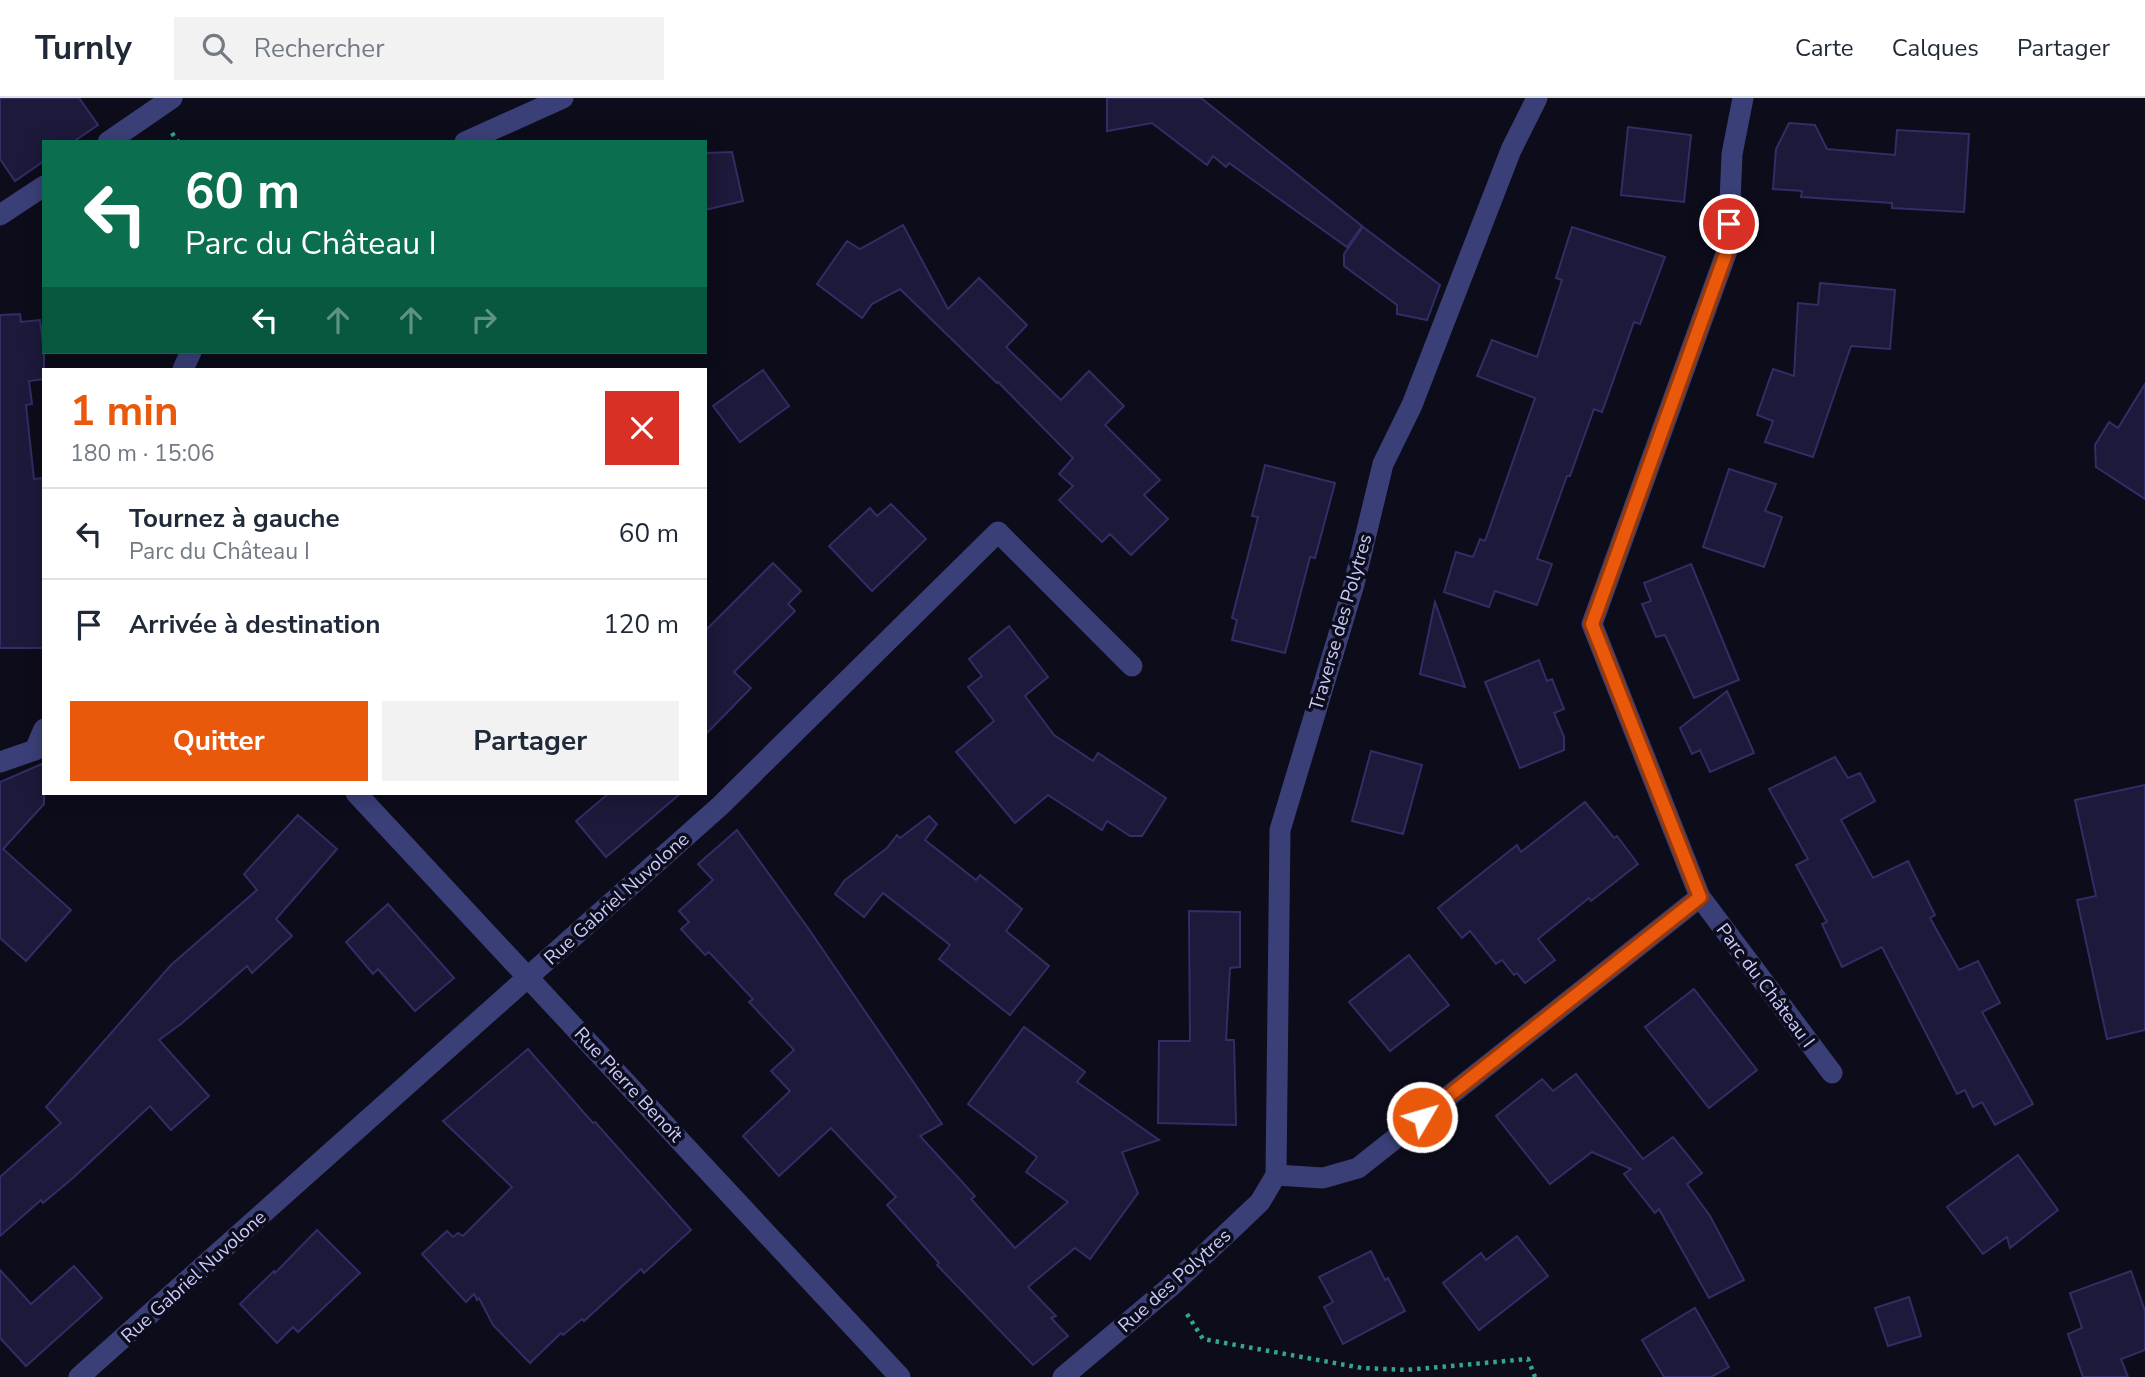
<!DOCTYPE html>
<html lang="fr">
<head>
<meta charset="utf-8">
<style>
  body { margin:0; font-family:"Nunito Sans",sans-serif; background:#f2f2f3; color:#1f2937; height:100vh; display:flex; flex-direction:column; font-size:26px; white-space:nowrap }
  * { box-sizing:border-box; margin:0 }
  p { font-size:23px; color:#747a83 }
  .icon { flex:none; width:38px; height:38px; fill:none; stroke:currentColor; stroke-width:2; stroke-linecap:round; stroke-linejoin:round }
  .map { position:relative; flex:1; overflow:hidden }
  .sheet { position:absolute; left:42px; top:270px; width:665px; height:427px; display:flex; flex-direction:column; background:#fff; border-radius:0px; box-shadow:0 4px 18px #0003 }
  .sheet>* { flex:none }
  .hud { position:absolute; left:42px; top:42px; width:665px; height:214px; border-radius:0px; box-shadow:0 4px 18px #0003; background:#0b6e4f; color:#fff; overflow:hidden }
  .pin { position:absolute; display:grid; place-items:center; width:60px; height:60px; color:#fff; margin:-30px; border:4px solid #fff; border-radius:50%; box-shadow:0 2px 7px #0007 }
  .me { position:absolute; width:77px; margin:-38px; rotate:52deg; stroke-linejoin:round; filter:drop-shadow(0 0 5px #0008) }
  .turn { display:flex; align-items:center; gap:24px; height:147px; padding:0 28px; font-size:32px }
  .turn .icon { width:91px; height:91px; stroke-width:2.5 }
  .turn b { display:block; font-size:49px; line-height:60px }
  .lanes { display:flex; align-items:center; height:66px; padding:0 28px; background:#0003; justify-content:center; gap:35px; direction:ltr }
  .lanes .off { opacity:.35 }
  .round { display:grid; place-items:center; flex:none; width:74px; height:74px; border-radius:0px; background:#f2f2f3 }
  .headline { display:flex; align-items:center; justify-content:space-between; height:119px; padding:0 28px }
  h1 { font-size:42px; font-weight:700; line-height:52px; color:#ea580c }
  .cta { display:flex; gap:14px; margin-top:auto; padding:14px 28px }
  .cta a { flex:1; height:80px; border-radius:0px; background:#ea580c; color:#fff; font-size:28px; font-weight:700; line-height:80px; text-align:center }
  .cta a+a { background:#f2f2f3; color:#1f2937 }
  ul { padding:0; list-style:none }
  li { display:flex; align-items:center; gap:21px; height:91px; padding:0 28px; border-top:2px solid #e0e1e3 }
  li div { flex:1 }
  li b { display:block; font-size:26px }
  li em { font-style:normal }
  header { display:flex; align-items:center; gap:42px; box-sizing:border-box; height:98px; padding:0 35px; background:#fff; border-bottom:2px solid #e0e1e3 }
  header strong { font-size:33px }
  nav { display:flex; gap:38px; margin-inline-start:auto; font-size:24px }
  .search { width:490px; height:63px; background:#f2f2f3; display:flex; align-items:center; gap:18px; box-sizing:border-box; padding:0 24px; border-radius:0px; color:#747a83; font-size:26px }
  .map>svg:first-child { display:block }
  .building { fill:#1c193a; stroke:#312d65; stroke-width:2 }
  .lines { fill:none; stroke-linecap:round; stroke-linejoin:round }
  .path { stroke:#34a590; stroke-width:4.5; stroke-dasharray:3.5 5; stroke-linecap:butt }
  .minor { stroke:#3a3f77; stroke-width:21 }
  .route-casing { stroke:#983908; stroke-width:18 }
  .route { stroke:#ea580c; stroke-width:12 }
  .labels { text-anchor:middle; stroke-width:7; stroke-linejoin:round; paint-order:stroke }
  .street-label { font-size:19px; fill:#c9cafc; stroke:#0d0c1b }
</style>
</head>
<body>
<header>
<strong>Turnly</strong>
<div class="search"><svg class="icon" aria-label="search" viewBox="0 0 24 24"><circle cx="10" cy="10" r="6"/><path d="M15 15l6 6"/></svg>Rechercher</div>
<nav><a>Carte</a><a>Calques</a><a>Partager</a></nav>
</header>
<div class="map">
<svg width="2145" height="1279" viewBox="0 0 2145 1279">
  <rect width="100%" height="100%" fill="#0d0c1b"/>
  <g class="building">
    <polygon points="0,0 79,0 98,27 73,44 44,44 44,63 15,83 0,61"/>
    <polygon points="1107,0 1201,0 1362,128 1347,149 1229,65 1226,69 1213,58 1207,67 1152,25 1107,33"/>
    <polygon points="1789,25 1815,27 1827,51 1895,57 1897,32 1969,36 1964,114 1892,110 1892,105 1801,99 1802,93 1773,91 1776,51"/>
    <polygon points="1628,29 1691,37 1684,104 1621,97"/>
    <polygon points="732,54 743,103 705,112 705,55"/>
    <polygon points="903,127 948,211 979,180 1027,227 1006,249 1061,302 1089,273 1124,308 1105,327 1160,382 1144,397 1168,421 1131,457 1110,436 1102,444 1059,402 1073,388 1059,376 1073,360 998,284 997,285 900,191 872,206 862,220 817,186 847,143 860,151"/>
    <polygon points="1363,129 1440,187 1427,222 1397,216 1397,207 1344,168 1344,156"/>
    <polygon points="1572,129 1665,159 1640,226 1634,224 1602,314 1594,311 1570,378 1567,378 1537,461 1552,466 1537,507 1495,493 1489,509 1444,494 1456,454 1473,459 1480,441 1485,443 1535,300 1477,278 1492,242 1537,259 1562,182 1556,180"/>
    <polygon points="1820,185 1895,192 1890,251 1851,248 1813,359 1765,344 1773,323 1757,317 1773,271 1794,278 1798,205 1818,207"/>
    <polygon points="20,216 21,224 40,222 44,253 44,281 29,283 32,306 26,307 34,381 44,380 44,550 0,550 0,217"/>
    <polygon points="763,272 789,308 740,344 713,308"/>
    <polygon points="2145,286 2145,401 2096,369 2095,347 2109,324 2118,330"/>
    <polygon points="1265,367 1335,385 1315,460 1310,459 1285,555 1232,542 1237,522 1232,520 1258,419 1252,418"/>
    <polygon points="1729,371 1776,386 1765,413 1782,419 1764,469 1703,449"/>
    <polygon points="891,406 926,441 872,493 829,448 870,410 877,418"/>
    <polygon points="773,465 801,493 788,506 795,513 734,574 751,590 705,637 705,533"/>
    <polygon points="1691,466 1739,582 1694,600 1665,537 1656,539 1642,506 1651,503 1644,485"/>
    <polygon points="1435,504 1465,589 1420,576"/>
    <polygon points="1009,528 1048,579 1025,598 1054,637 1093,663 1098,655 1166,700 1142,738 1130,738 1107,723 1102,732 1048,697 1015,725 956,654 994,623 968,589 982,578 969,561"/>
    <polygon points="1539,562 1547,583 1552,581 1564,611 1554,615 1564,639 1564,652 1520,670 1485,584"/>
    <polygon points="1727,593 1754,655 1710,674 1700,652 1692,656 1680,630"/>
    <polygon points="1371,653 1422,667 1403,736 1352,723"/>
    <polygon points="1835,659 1848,680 1860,675 1875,703 1841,722 1873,780 1908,763 1935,817 1930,820 1959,872 1978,863 2000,905 1982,914 2033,1006 1995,1027 1982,1004 1973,1009 1965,992 1957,996 1882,849 1842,869 1822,826 1827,824 1796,767 1808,761 1769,691"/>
    <polygon points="44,665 44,706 3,751 71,812 26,863 0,840 0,684"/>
    <polygon points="2145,687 2145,932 2107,941 2077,802 2096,798 2075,702"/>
    <polygon points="609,695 681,695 606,759 576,723"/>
    <polygon points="1585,704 1614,740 1617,738 1638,766 1591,803 1589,800 1538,841 1555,862 1525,885 1517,875 1514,877 1502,862 1496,866 1470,833 1462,840 1438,810 1517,747 1521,754"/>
    <polygon points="298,717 337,751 276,821 292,838 252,875 247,868 181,926 159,942 209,998 171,1032 150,1008 74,1079 43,1105 41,1102 0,1138 0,1079 61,1025 46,1009 171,867 257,792 244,776"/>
    <polygon points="929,718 937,726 925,742 976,782 980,777 1022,811 1006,833 1049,868 1010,917 939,861 950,847 883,795 864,819 835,796 845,782 887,750 897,737 900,740"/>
    <polygon points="737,732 808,830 942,1026 920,1038 975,1098 971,1101 1015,1150 1068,1104 1026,1074 1037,1059 968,1006 1024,929 1085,974 1077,984 1159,1042 1122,1054 1138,1095 1090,1161 1075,1150 1028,1189 1056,1218 1051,1220 1068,1238 1033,1267 937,1167 939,1165 887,1107 896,1099 831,1030 779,1078 743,1038 790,993 771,973 794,952 749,904 753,901 709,854 705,857 681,831 689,824 679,813 713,782 698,766"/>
    <polygon points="388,806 454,880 415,913 378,871 373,876 346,844"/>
    <polygon points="1189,813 1240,814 1240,869 1230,870 1226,942 1234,942 1236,1027 1158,1025 1159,943 1190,943"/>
    <polygon points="1409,857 1449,907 1390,953 1349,904"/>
    <polygon points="1694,891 1757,972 1709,1010 1645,929"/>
    <polygon points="528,951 593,1025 595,1024 691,1132 644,1175 641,1171 584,1223 582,1221 563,1237 561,1235 530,1265 493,1227 479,1200 477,1202 474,1196 466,1204 422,1156 447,1133 453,1139 458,1135 463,1138 512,1089 443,1023"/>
    <polygon points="1576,976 1643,1061 1673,1039 1702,1075 1687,1086 1710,1118 1744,1182 1709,1200 1659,1111 1655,1115 1624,1076 1631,1071 1592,1054 1550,1086 1496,1018 1542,981 1553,993"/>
    <polygon points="2018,1057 2058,1112 2010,1150 2007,1139 1983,1156 1947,1109"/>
    <polygon points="317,1132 360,1175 298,1234 293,1229 277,1245 240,1206 274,1173 275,1175"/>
    <polygon points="1517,1138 1548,1178 1479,1232 1443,1185 1481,1155 1486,1162"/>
    <polygon points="1371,1153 1385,1182 1388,1180 1405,1213 1343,1246 1324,1209 1333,1204 1319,1179"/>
    <polygon points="74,1168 102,1200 26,1268 0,1240 0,1172 31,1206"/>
    <polygon points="2131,1173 2145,1213 2145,1252 2121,1261 2128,1279 2083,1279 2068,1236 2082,1230 2070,1195"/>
    <polygon points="1909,1199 1921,1238 1888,1248 1875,1210"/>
    <polygon points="1695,1210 1729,1269 1711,1279 1664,1279 1642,1242"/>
  </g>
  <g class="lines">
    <g class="path">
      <polyline points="172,35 178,44"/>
      <polyline points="1187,1216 1203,1241 1362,1270 1407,1272 1528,1261 1535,1279"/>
    </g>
    <g class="minor">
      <polyline points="1743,0 1732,56 1728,150 1592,526 1700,799 1832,975"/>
      <polyline points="108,44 172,0"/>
      <polyline points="465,44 563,0"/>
      <polyline points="0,117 44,88"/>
      <polyline points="183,271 191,254"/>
      <polyline points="0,664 35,652 44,631"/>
      <polyline points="356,695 900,1279"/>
      <polyline points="1276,1077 1323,1080 1358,1070 1700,799"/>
      <polyline points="79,1279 720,708 998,434 1132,568"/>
      <polyline points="1063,1279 1170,1189 1239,1124 1260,1104 1276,1077 1280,732 1354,486 1383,366 1412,307 1511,52 1537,0"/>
    </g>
  </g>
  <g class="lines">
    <defs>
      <polyline id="route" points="1422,1019 1700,799 1592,526 1728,150 1729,126"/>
    </defs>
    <use href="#route" class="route-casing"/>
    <use href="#route" class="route"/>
  </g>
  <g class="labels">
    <g class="street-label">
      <text transform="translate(1340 524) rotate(-74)" y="7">Traverse des Polytres</text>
      <text transform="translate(616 800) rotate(-42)" y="7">Rue Gabriel Nuvolone</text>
      <text transform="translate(1766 887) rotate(53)" y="7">Parc du Château I</text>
      <text transform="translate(629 986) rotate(47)" y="7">Rue Pierre Benoît</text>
      <text transform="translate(193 1178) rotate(-42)" y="7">Rue Gabriel Nuvolone</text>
      <text transform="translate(1174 1182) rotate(-42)" y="7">Rue des Polytres</text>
    </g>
  </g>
</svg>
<div class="pin" style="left:1729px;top:126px;background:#d93025"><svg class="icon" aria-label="arrive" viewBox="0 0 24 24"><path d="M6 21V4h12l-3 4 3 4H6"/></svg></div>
<svg class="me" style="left:1422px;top:1019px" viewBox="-20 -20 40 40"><circle r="17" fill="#ea580c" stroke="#fff" stroke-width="3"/><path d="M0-11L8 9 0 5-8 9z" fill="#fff"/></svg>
<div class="hud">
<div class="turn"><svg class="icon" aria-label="left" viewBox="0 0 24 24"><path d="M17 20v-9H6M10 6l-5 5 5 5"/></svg><div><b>60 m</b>Parc du Château I</div></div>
<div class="lanes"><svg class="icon" aria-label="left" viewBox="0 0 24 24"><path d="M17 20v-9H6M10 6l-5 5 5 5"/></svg><svg class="icon off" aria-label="ahead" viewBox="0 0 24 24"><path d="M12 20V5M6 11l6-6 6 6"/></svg><svg class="icon off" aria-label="ahead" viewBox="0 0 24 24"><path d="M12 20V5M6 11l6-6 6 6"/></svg><svg class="icon off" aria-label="right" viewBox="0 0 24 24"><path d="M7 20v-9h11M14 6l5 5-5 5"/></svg></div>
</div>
<section class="sheet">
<div class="headline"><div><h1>1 min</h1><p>180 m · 15:06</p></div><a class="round" style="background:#d93025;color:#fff"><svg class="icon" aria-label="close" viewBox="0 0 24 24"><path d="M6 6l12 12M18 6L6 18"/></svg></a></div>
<ul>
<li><svg class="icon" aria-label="left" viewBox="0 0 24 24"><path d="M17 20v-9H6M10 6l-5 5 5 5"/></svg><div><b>Tournez à gauche</b><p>Parc du Château I</p></div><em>60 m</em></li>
<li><svg class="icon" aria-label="arrive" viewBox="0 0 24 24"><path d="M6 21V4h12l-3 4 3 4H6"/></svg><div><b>Arrivée à destination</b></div><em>120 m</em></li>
</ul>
<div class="cta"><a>Quitter</a><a>Partager</a></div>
</section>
</div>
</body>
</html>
